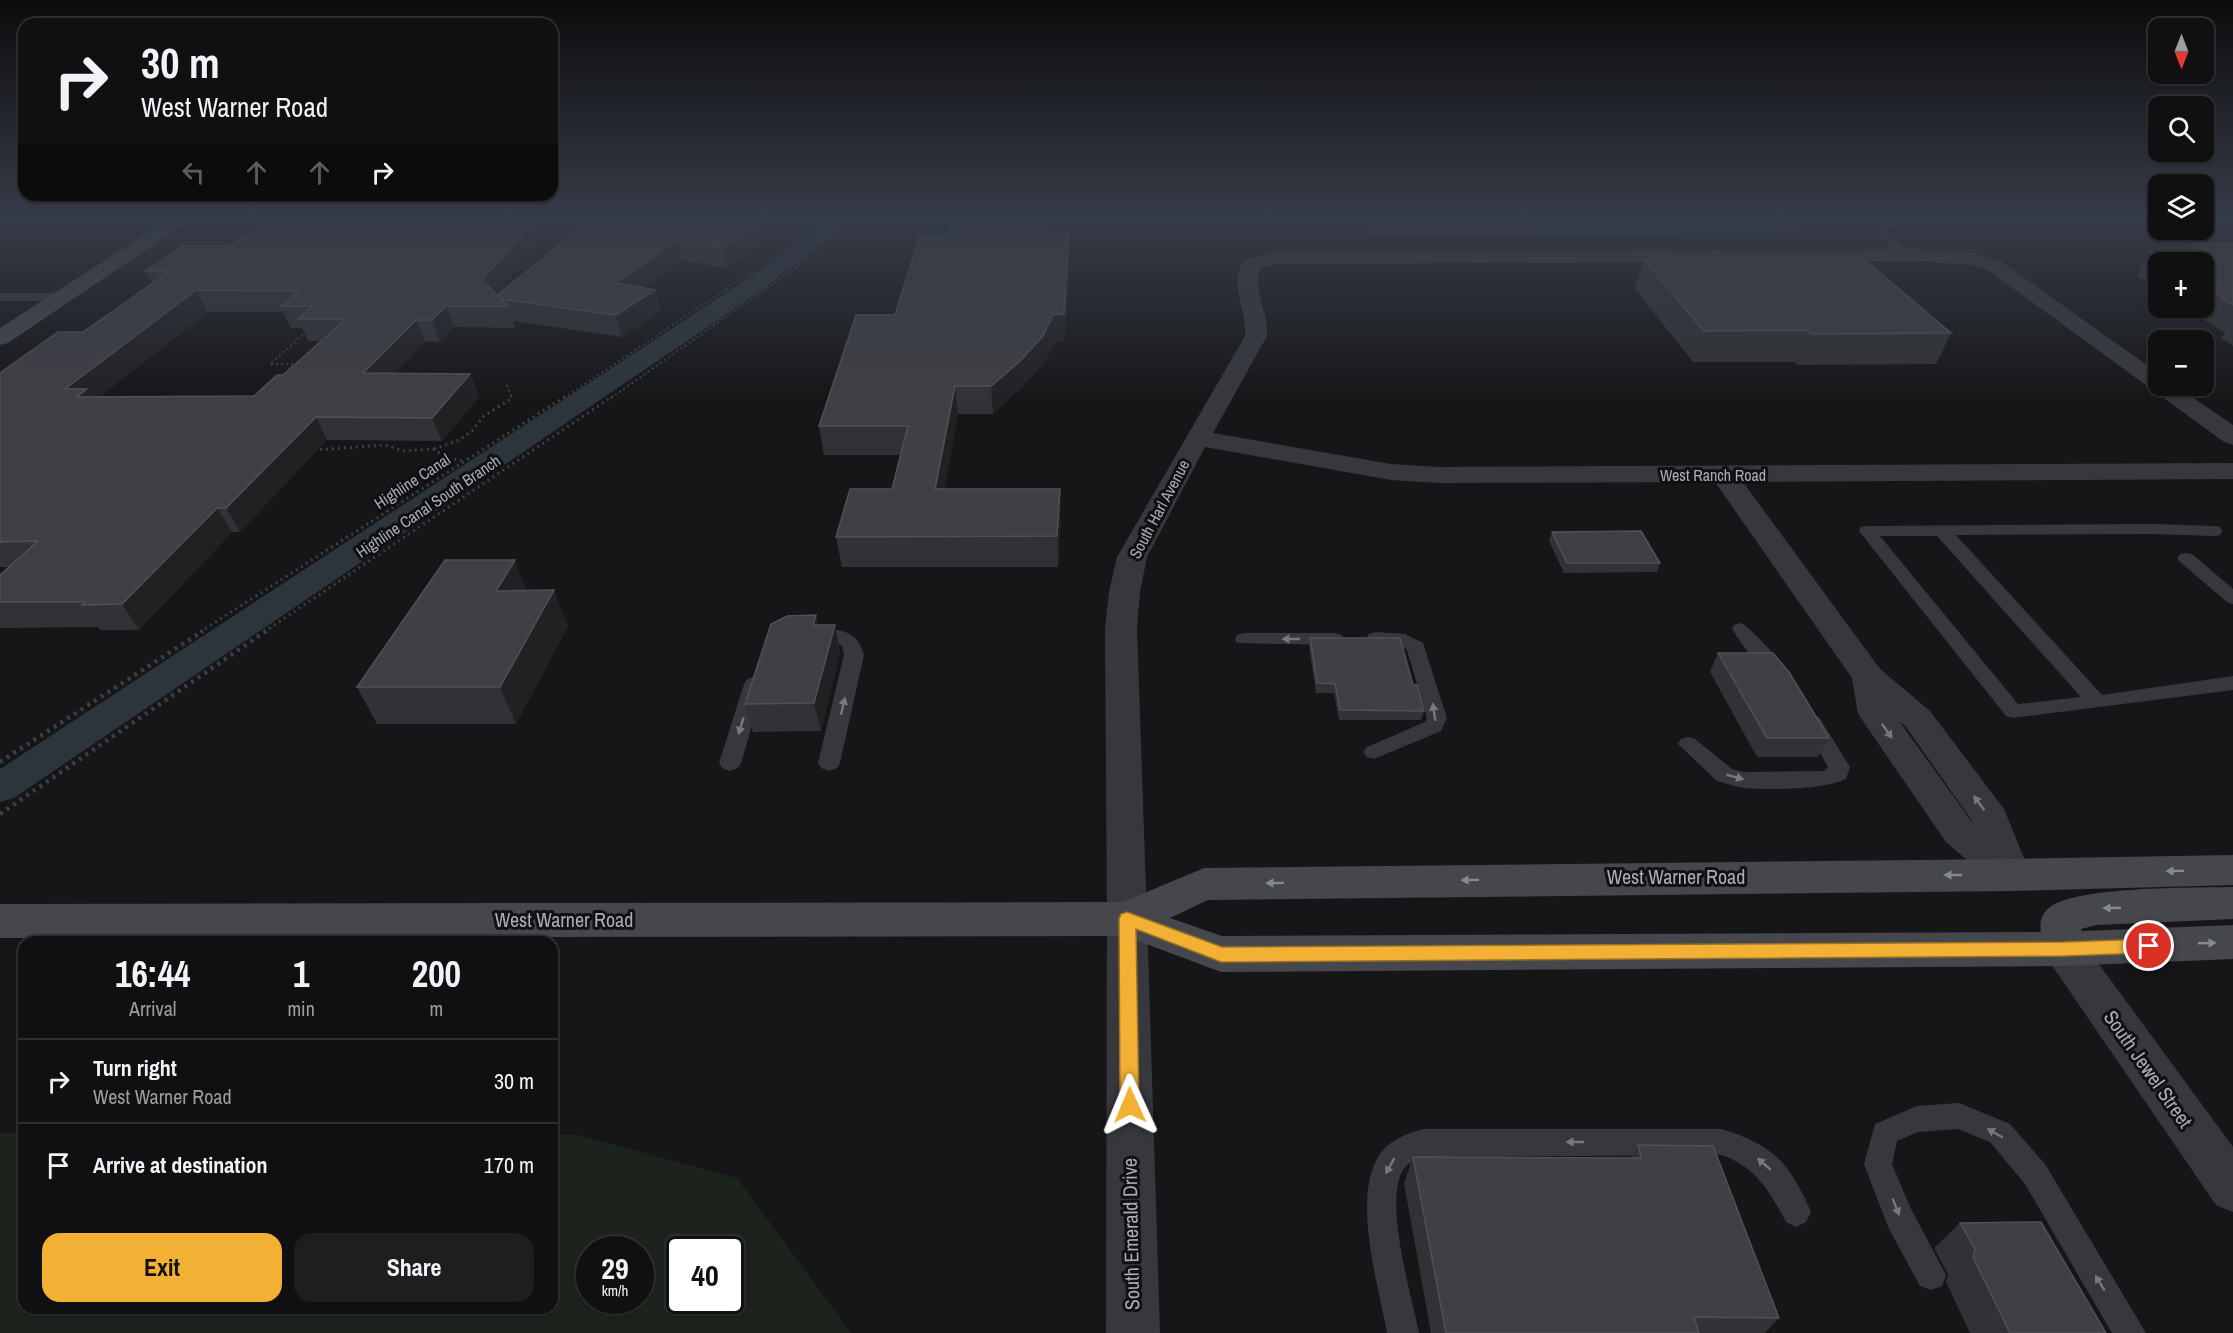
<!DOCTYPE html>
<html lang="en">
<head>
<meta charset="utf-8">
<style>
  body { margin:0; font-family:"Archivo Narrow",sans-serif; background:#1e1e20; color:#f1f3f6; height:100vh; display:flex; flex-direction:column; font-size:22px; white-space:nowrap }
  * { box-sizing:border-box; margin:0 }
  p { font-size:20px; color:#9c9d9f }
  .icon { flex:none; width:33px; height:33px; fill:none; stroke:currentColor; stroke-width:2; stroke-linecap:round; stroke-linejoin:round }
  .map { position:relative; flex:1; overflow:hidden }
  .side { position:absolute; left:18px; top:936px; width:540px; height:378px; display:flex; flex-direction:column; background:#101012; border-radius:18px; box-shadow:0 2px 4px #0004,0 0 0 2px #303032 }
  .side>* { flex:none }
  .hud { position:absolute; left:18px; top:18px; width:540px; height:183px; border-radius:18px; box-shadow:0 2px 4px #0004,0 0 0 2px #303032; background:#101012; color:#f1f3f6; overflow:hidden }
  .needle { width:39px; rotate:180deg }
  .fabs { position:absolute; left:2148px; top:18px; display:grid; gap:12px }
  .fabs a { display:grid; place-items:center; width:66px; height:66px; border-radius:12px; background:#101012; box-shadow:0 2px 4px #0004,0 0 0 2px #303032; font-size:30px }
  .speed { position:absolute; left:576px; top:1236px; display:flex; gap:12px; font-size:30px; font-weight:700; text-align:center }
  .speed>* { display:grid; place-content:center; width:78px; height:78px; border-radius:50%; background:#101012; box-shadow:0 2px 4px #0004,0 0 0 2px #303032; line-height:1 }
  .speed small { font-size:15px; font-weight:400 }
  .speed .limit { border:3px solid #111; border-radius:9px; background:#fff; color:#111 }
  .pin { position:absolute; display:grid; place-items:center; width:51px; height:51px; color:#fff; margin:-26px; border:3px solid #fff; border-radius:50%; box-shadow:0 2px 6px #0007 }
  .me { position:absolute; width:66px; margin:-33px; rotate:359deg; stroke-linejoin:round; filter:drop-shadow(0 0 4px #0008) }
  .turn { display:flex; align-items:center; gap:21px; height:126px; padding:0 24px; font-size:27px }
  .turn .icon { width:78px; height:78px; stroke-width:2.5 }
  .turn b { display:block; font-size:42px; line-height:51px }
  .lanes { display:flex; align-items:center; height:57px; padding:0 24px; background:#0003; justify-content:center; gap:30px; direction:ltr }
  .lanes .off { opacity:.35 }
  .eta { display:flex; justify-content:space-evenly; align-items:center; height:102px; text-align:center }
  .eta b { font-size:36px; font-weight:700; line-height:42px }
  .action { display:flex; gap:12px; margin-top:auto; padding:12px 24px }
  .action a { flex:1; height:69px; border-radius:18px; background:#f2b134; color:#111; font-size:24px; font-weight:700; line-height:69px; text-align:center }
  .action a+a { background:#1e1e20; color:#f1f3f6 }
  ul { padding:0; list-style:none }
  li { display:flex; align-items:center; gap:18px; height:84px; padding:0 24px; border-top:2px solid #303032 }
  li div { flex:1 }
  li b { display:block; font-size:22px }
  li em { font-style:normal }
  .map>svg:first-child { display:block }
  .green { fill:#1c231d; fill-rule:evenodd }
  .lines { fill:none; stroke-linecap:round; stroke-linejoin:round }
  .canal { fill:#2c353c; fill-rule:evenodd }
  .path-far2 { stroke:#3d3f44; stroke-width:2; stroke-dasharray:2 3; stroke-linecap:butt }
  .path-far1 { stroke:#3d3f44; stroke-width:3; stroke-dasharray:2 4; stroke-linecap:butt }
  .path { stroke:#3d3f44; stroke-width:4.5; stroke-dasharray:3 5; stroke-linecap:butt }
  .service { fill:#37383d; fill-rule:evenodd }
  .minor { fill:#37383d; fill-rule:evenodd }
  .tertiary { fill:#37383d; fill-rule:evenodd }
  .secondary { fill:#45474d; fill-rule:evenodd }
  .wall { fill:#323236; fill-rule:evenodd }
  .shaded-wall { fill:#212124 }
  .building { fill:#3f3f44; stroke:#4f5156; stroke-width:1.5; fill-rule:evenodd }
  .oneway { fill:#757881 }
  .oneway2 { fill:#858993 }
  .route { fill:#f2b134; stroke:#9d7322; stroke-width:1.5 }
  .labels { text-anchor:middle; stroke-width:6; stroke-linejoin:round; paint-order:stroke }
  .street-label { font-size:16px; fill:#a8adb8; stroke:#111113 }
  .near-street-label { font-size:20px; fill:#a8adb8; stroke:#111113 }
</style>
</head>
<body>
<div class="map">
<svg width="2233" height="1333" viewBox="0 0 2233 1333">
  <rect width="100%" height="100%" fill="#161618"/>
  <path class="green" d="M 0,1133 L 24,1133 L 24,1308 L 552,1308 L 552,1135 L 578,1135 L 737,1178 L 851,1333 L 0,1333 ZM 590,1250 L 640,1250 L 640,1300 L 590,1300 ZM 680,1250 L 730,1250 L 730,1300 L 680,1300 Z"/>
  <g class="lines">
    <polygon class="canal" points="837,216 860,216 753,296 14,798 0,802 0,769 737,286"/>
    <g class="path-far2">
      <polyline points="298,364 270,364 308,330"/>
      <polyline points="507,385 512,398"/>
      <polyline points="564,398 835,216"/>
      <polyline points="611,398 869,216"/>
    </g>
    <g class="path-far1">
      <polyline points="434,449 459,440 472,431 484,416 512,398 511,396"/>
      <polyline points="314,450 385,445 403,451 433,449 447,458 464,461"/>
      <polyline points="200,632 566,396"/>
      <polyline points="264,632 613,396"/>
    </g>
    <g class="path">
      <polyline points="0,762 203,631"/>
      <polyline points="0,814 266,631"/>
    </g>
    <g class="service">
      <polygon points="1913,216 1931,216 1886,230 1911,252 1911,258 1903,258 1874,231 1877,226"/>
      <polygon points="0,293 62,293 68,297 62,301 0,301"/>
      <path d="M 2153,524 L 2214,526 L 2220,527 L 2222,531 L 2220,535 L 2214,536 L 2153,534 L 1956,535 L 2102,695 L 2233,676 L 2233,690 L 2013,718 L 2006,716 L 1859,531 L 1861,527 L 1867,526 ZM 1880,536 L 1937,536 L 2081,697 L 2018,704 Z"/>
      <polygon points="2186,553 2192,554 2233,589 2233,604 2227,602 2180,562 2177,558 2180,554"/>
      <path d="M 1741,623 C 1748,625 1782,662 1787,670 L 1784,675 C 1764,680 1742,644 1732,629 L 1734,625 Z"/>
      <path d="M 811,629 C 836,630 856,626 864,655 L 840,763 L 837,768 L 829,771 L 821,768 L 818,763 L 844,655 L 842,646 L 836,642 L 804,639 L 802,635 L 804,631 Z"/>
      <polygon points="1376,632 1405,634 1423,643 1447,718 1441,731 1374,759 1367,757 1363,752 1367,747 1425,722 1427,718 1407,650 1401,646 1369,642 1367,638 1369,634"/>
      <polygon points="1244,633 1335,633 1342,635 1344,639 1342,643 1335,645 1237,643 1235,639 1237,635"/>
      <polygon points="754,677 761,679 764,684 741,763 738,768 730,771 722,768 719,763 744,684 747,679"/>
      <path d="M 1812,715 L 1819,717 L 1850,767 L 1846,779 C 1822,790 1771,790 1744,788 C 1735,787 1726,783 1717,781 L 1678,744 L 1681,739 L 1688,737 L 1695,739 L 1732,769 L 1743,772 L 1824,771 L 1828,767 L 1802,722 L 1805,717 Z"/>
      <polygon points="1959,1103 2010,1124 2045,1164 2146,1333 2112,1333 2025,1184 1990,1142 1958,1129 1918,1132 1897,1141 1892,1164 1911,1209 1946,1275 1942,1286 1931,1290 1920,1286 1889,1229 1864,1164 1875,1124 1917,1106"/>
      <path d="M 1425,1129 L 1722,1129 C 1773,1145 1790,1163 1811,1212 L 1806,1222 L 1796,1227 L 1786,1222 C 1770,1192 1756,1167 1722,1155 L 1419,1157 C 1412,1161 1403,1167 1400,1176 C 1387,1213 1411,1293 1419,1333 L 1387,1333 C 1379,1285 1348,1189 1384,1149 C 1394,1138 1411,1132 1425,1129 Z"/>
    </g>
    <g class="minor">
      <path d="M 1919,249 L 1975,253 L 2002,262 L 2158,373 L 2158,386 L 2176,386 L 2233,425 L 2233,445 L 2224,442 L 1988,270 L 1972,265 L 1919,261 L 1274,264 L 1260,268 C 1252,290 1269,313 1267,336 L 1213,433 L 1391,464 L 1438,467 L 2233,463 L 2233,479 L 1743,482 L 1880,669 L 1930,711 L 2004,809 L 2031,875 L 2025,886 L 2011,891 L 1997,886 L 1946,842 L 1858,714 L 1852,678 L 1715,482 L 1438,483 L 1391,480 L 1205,447 L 1147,557 L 1140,592 L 1137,628 L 1147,919 L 1141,931 L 1127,936 L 1113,931 L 1107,919 L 1105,628 L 1109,592 L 1117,557 L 1245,336 C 1247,310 1228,283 1244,260 L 1273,252 ZM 1899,721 L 1906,727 L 1973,822 L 1972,822 Z"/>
      <polygon points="2064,932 2079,937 2233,1147 2233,1212 2216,1205 2049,961 2043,949 2049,937"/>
    </g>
    <polygon class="tertiary" points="1127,902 1141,907 1147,919 1160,1333 1106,1333 1107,919 1113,907"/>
    <g class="secondary">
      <polygon points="174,216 196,216 8,343 0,345 0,328"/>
      <path d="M 2233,855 L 2233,885 L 2011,891 L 1208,900 L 1170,918 L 1222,936 L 2041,932 C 2039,922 2042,913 2050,907 C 2078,886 2193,888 2233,887 L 2233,919 L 2097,925 L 2081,929 L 2082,931 L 2233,925 L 2233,959 L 2064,966 L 1221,972 L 1125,936 L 0,938 L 0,904 L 1123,902 L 1204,868 L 2011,859 Z"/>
    </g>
  </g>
  <g class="wall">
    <path d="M 762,216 L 751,223 L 759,225 L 763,245 L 727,268 L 682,260 L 644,288 L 655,290 L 661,311 L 622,337 L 513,321 L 515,328 L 454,327 L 440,342 L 425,341 L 394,373 L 470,374 L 479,397 L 442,441 L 327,440 L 240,532 L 232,532 L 139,630 L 100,630 L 98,627 L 0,628 L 0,575 L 9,567 L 0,567 L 0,373 L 83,332 L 153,283 L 146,271 L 182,246 L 496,294 L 497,295 L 645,219 ZM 208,312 L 283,312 L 291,328 L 302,328 L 308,341 L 321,341 L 283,375 L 254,396 L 99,397 Z"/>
    <polygon points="1051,216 1049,235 1069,259 1065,340 1054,342 1044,363 1020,389 993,414 958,414 944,489 1061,519 1058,567 842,567 836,537 892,489 900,455 824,455 819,426 948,235"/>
    <polygon points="1360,216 1808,216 1802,233 1678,233 1677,235 1367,235"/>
    <polygon points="2193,243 2233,243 2233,346 2221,338 2225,333 2186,308 2204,308 2204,262 2158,262 2158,290 2137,276 2150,253 2188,253"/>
    <polygon points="1644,260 1951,333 1936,364 1798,365 1794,362 1693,362 1635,289"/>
    <polygon points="1552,532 1660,563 1657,572 1564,573 1549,541"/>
    <polygon points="527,591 568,626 516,724 377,724 357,687"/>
    <polygon points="816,615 818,625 835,625 840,653 821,731 753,732 745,704"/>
    <polygon points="1310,638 1413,685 1424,711 1421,720 1339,720 1334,693 1316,693 1309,647"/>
    <polygon points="1718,653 1829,738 1818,757 1757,757 1710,672"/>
    <polygon points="1638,1145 1779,1318 1765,1333 1431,1333 1404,1183 1413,1157 1631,1158"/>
    <polygon points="1960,1223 2106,1333 1970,1333 1946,1282 1948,1274 1934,1248"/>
  </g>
  <g class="shaded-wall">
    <polygon points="540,216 564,216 489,301 482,280"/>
    <polygon points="727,216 762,216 727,239 723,219"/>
    <polygon points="1047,216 1051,216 1046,259 1045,235"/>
    <polygon points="759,225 763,245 727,268 723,248"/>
    <polygon points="1069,234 1069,259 1065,340 1054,342 1044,363 1020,389 993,414 991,386 1053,315"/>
    <polygon points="677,240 682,260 622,304 616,283"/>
    <polygon points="196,290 208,312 94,401 101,412 65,389"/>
    <polygon points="655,290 661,311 622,337 616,315"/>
    <polygon points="446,306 454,327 440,342 432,320"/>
    <polygon points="416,320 425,341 373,396 363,373"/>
    <polygon points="470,374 479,397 442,441 432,418"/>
    <polygon points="955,386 958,414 939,519 935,489"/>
    <polygon points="316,417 327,440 240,532 226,508"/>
    <polygon points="1060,489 1061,519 1058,567 1057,536"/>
    <polygon points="217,508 232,532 139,630 122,604"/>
    <polygon points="515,560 529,596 496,591"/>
    <polygon points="554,590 568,626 516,724 500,687"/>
    <polygon points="816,615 822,643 813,625"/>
    <polygon points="835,625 840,653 821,731 814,703"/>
  </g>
  <g class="building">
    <path d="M 272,216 L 540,216 L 482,280 L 497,295 L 592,219 L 645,219 L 650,216 L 727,216 L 723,219 L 759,225 L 723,248 L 677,240 L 616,283 L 655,290 L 616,315 L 501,299 L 508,306 L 446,306 L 432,320 L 416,320 L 363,373 L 470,374 L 432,418 L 316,417 L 226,508 L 217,508 L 122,604 L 82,605 L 85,602 L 0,602 L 0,575 L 38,541 L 0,542 L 0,373 L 58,332 L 83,332 L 170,271 L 146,271 L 182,246 L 231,246 ZM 196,290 L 299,291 L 281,306 L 313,306 L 298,319 L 346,319 L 283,375 L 277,375 L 254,396 L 77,397 L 87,389 L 65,389 Z"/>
    <polygon points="953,216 1047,216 1045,235 1069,234 1064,314 1053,315 1043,336 1019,362 991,386 955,386 935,489 1060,489 1057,536 836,537 850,489 892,489 908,426 819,426 856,315 895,315 920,235 948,235"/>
    <polygon points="2193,243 2233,243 2233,305 2204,286 2204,262 2165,262 2150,253 2210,253"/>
    <polygon points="1864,259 1951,333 1811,334 1807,330 1704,331 1644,260"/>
    <polygon points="1641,531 1660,563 1567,563 1552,532"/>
    <polygon points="445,560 515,560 496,591 554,590 500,687 357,687"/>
    <polygon points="816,615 813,625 835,625 814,703 745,704 771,624 787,616"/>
    <polygon points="1310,638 1400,638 1413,685 1417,685 1424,711 1340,710 1335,684 1317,683"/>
    <polygon points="1718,653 1773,653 1789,672 1829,738 1767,738"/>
    <polygon points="1638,1145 1713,1146 1779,1318 1694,1317 1699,1333 1446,1333 1413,1157 1641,1158"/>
    <polygon points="2041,1222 2106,1333 2010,1333 1973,1257 1975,1249 1960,1223"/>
  </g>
  <defs><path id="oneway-solid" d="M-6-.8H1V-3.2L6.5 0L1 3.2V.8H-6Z" transform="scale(1.5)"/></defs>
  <g class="oneway">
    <use href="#oneway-solid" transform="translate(1291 639) rotate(180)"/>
    <use href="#oneway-solid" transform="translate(843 706) rotate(-77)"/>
    <use href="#oneway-solid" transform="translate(1434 712) rotate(-99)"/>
    <use href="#oneway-solid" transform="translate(741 726) rotate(107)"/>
    <use href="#oneway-solid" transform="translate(1887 731) rotate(55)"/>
    <use href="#oneway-solid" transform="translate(1735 777) rotate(15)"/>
    <use href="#oneway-solid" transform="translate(1979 803) rotate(-126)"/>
    <use href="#oneway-solid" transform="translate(1995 1133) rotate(-150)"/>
    <use href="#oneway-solid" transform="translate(1575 1142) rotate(-180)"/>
    <use href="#oneway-solid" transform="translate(1764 1164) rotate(-139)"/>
    <use href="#oneway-solid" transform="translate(1390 1166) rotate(119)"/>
    <use href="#oneway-solid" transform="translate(1896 1207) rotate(68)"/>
    <use href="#oneway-solid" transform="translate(2100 1283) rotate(-121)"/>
  </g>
  <g class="oneway2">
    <use href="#oneway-solid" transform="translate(2175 871) rotate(179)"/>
    <use href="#oneway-solid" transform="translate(1953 875) rotate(180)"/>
    <use href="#oneway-solid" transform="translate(1470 880) rotate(179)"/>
    <use href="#oneway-solid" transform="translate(1275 883) rotate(179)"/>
    <use href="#oneway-solid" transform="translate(2112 908) rotate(178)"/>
    <use href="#oneway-solid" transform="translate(2207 943) rotate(-2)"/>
  </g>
  <linearGradient id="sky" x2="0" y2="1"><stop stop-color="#0c0c0d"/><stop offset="0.54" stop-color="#363c48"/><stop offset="1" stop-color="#363c48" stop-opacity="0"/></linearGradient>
  <rect width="2233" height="403" fill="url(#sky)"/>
  <polygon class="route" points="1127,912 1222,947 2064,942 2149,939 2155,941 2157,946 2155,951 2149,953 2064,956 1221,962 1136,929 1139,1105 1136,1112 1130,1114 1123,1112 1120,1105 1119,919 1121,914"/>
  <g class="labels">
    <g class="street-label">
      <text x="1713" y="481">West Ranch Road</text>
      <text transform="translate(412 481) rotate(-33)" y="6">Highline Canal</text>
      <text transform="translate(428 506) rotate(-34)" y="6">Highline Canal South Branch</text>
      <text transform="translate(1159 509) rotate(-62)" y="6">South Harl Avenue</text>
    </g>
    <g class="near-street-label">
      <text x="1676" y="884">West Warner Road</text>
      <text x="564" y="927">West Warner Road</text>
      <text transform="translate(2148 1069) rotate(55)" y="7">South Jewel Street</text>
      <text transform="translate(1131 1234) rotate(-91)" y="7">South Emerald Drive</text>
    </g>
  </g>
</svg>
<div class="fabs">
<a><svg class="needle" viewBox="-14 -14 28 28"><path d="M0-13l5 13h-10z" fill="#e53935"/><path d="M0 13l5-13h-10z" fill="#9c9d9f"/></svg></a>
<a><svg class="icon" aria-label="search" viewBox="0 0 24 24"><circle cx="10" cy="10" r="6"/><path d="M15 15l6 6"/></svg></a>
<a><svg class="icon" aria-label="layers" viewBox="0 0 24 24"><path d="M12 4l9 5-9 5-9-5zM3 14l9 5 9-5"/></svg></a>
<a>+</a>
<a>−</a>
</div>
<div class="speed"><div>29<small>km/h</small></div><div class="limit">40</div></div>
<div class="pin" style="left:2149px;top:946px;background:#d93025"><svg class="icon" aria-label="arrive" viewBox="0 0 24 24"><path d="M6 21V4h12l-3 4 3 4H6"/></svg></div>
<svg class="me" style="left:1130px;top:1105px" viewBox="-20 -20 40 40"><path d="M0-17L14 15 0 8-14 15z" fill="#f2b134" stroke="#fff" stroke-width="4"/></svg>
<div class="hud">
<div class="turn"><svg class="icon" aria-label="right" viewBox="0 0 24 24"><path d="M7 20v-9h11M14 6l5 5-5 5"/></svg><div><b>30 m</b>West Warner Road</div></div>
<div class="lanes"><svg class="icon off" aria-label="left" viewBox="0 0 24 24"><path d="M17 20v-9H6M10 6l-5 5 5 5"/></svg><svg class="icon off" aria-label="ahead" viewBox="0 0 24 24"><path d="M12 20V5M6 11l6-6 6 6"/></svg><svg class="icon off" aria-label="ahead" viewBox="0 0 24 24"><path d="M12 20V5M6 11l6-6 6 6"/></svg><svg class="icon" aria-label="right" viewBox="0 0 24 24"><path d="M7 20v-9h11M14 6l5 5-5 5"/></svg></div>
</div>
<section class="side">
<div class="eta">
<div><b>16:44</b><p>Arrival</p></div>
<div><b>1</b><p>min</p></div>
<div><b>200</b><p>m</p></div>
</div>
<ul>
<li><svg class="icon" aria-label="right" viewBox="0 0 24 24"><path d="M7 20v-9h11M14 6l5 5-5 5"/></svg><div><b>Turn right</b><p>West Warner Road</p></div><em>30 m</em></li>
<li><svg class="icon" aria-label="arrive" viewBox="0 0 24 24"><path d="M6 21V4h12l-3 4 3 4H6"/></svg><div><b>Arrive at destination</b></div><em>170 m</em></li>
</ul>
<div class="action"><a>Exit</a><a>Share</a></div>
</section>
</div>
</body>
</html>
